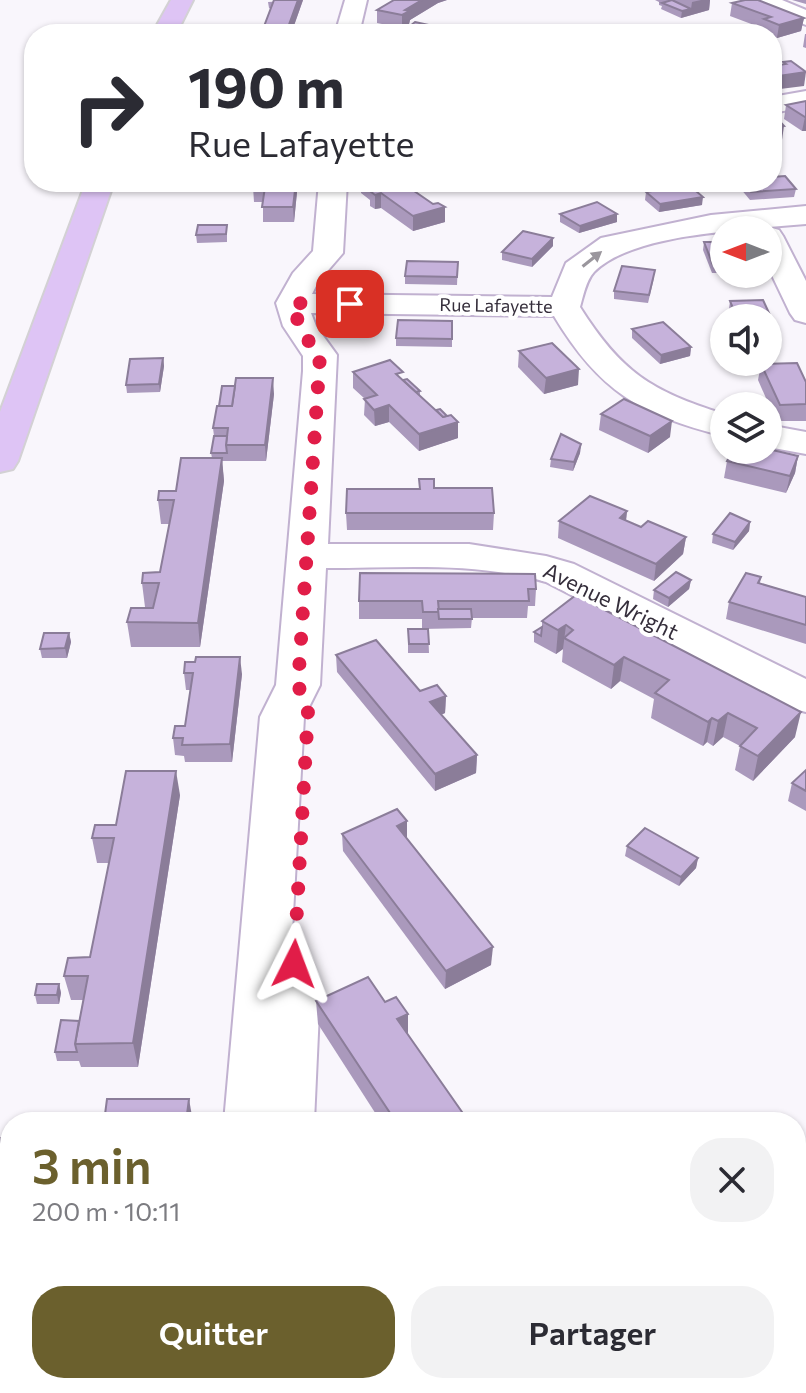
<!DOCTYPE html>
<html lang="fr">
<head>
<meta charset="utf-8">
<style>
  body { margin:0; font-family:Commissioner,sans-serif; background:#f2f2f3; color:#2b2b33; height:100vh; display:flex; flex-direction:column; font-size:30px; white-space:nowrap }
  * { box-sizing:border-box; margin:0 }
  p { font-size:26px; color:#7c7c81 }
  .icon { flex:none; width:44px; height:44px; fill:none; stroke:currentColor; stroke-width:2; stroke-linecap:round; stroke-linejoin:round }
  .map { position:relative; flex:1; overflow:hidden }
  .panel { position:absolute; left:0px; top:1112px; width:806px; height:282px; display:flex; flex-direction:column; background:#fff; border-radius:32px 32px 0 0; box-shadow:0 2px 6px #0004 }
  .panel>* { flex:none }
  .guide { position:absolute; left:24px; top:24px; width:758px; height:168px; border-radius:32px; box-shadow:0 2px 6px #0004; background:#fff; color:#2b2b33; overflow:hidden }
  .needle { width:52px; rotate:270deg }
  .controls { position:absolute; left:710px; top:216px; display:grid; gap:16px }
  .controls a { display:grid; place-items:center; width:72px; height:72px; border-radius:50%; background:#fff; box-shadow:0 2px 6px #0004; font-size:40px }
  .pin { position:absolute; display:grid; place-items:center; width:68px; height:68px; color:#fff; margin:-34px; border-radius:16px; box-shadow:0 4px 12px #0006 }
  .me { position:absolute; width:88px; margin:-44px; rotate:3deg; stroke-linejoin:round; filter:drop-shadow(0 0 6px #0008) }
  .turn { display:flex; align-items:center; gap:28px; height:168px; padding:0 32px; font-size:36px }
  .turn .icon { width:104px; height:104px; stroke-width:2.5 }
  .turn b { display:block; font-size:56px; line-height:68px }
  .round { display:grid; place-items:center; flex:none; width:84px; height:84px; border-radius:32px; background:#f2f2f3 }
  .headline { display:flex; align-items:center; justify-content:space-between; height:136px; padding:0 32px }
  h1 { font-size:48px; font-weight:600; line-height:60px; color:#6b602d }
  .action { display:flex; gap:16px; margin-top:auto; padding:16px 32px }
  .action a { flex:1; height:92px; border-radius:32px; background:#6b602d; color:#fff; font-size:32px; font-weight:600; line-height:92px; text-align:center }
  .action a+a { background:#f2f2f3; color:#2b2b33 }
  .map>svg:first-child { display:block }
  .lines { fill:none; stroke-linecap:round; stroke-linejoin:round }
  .minor-casing { stroke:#c1b1d0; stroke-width:4 }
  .major-casing { stroke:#d3d1d4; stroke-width:4 }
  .minor { fill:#fff; fill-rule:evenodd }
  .major { fill:#dec4f5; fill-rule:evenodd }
  .wall { fill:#aa99bc }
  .shaded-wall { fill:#8b7d99 }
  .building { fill:#c6b2db; stroke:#8b7d99; stroke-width:2 }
  .oneway { fill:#9a969d }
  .route { stroke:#e11d48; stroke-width:14; stroke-dasharray:0 25.2 }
  .labels { text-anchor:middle; stroke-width:8; stroke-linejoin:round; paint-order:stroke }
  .far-street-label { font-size:18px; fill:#352e3b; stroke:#fff }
  .street-label { font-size:22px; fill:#352e3b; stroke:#fff }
</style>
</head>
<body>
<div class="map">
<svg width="806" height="1393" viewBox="0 0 806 1393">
  <rect width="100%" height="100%" fill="#f9f6fc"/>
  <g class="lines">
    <defs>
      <g id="minor">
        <polygon points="345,0 367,0 359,34 335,34"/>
        <polygon points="751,0 782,0 806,10 806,25 754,5"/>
        <polygon points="806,91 806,107 772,113 772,97"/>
        <path d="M 319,182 L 347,182 L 343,253 L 318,282 L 312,294 L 552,297 L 566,263 L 601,238 L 711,215 L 806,206 L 806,224 L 769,227 L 779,230 L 783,236 L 806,281 L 806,323 L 795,320 L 790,313 L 768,267 L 768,230 L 757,230 L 766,228 C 719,232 629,237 594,272 C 586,280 583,297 580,307 C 621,372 651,391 724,414 L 724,436 C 640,415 599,391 554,316 L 311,313 L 316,326 L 337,355 L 328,544 L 469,544 L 546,556 L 574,564 L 806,679 L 806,712 L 790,708 L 546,582 C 475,561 399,568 326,568 L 320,685 L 304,717 L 290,968 L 312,974 L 320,989 L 314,1122 L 224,1122 L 260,717 L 276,685 L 303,371 L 303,356 L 283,326 L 276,303 L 293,273 L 313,251 Z"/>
        <polygon points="768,425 806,432 806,454 768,447"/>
        <polygon points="201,1384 304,1384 303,1393 201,1393"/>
      </g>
      <g id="major">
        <polygon points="171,0 193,0 176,34 152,34"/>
        <polygon points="86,182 114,182 18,461 13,469 0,472 0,412"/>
      </g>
    </defs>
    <use href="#minor" class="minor-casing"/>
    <use href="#major" class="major-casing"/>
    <use href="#minor" class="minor"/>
    <use href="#major" class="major"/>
  </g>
  <g class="wall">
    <polygon points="303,0 291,34 263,34 263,29 271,9 269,8 268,2"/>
    <polygon points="394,0 447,0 438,3 410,20 409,24 402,28 377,23 377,10"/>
    <polygon points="655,0 710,0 709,10 681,18 661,9 662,6 659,5 659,2"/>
    <polygon points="792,0 806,0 806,4"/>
    <polygon points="732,3 804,18 801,31 777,38 772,36 772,34 766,34 762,32 762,28 730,16"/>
    <polygon points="463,26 487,34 460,34 460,31"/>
    <polygon points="805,34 806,34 806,48 803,47"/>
    <polygon points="806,101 806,131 802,131 784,119 786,105"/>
    <polygon points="146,182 171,182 169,186 147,186"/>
    <polygon points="298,182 294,222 263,222 263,202 254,202 253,187"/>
    <polygon points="361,182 408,182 408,187 433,204 445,207 445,222 413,231 381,208 375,209 370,206 370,200 361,193"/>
    <polygon points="741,182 772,182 796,189 794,197 750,200 740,188"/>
    <polygon points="646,192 702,205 659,212 645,200"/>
    <polygon points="560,214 617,214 617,222 579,233 560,222"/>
    <polygon points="227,225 227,242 197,243 196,235"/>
    <polygon points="704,242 724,242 724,273 712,273 703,250"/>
    <polygon points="553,246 532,267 502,260 502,252"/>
    <polygon points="458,262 457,285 405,284 405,276"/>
    <polygon points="654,278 648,303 614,299 614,291"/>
    <polygon points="763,300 775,326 774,335 768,335 768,318 732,318 729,309 730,301"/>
    <polygon points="452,321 452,347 396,346 396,338"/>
    <polygon points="632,329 691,347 690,356 660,364 632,338"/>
    <polygon points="519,351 578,385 544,394 518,367"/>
    <polygon points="163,358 164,366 160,392 127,393 126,385"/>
    <polygon points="761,364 806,382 806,421 776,421 758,380"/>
    <polygon points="353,372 403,380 420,391 420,396 458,438 419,451 389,422 375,426 364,415 365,399 353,388"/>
    <polygon points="274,394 266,461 222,461 224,481 200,647 131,647 127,622 153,608 154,607 145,607 142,583 160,572 170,524 161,524 158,500 176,491 212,458 211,453 214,436 213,428"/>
    <polygon points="601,414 670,437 648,453 599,430"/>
    <polygon points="581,444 580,453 573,471 550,467 551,459"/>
    <polygon points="798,456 795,473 786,493 724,478 727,461"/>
    <polygon points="419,479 434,488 494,513 493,530 347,530 346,513 419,489"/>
    <polygon points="627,511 626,521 641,527 686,537 683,554 654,581 558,538 559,521"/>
    <polygon points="750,522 749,531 733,550 712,543 713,534"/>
    <polygon points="761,577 760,583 806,597 806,644 726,619 729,602"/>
    <polygon points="691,580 689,589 668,607 653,599 654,590"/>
    <polygon points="536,589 535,606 528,606 527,618 472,618 471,628 422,629 422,619 359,619 359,601"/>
    <polygon points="576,595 795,737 753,781 735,770 740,746 723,737 713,746 707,742 703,746 651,718 654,699 620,681 611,689 562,662 563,649 556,654 534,642 534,632 542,627 542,621"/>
    <polygon points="408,629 428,629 429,653 408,653"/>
    <polygon points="69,633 71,642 67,658 42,658 40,649"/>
    <polygon points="336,655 420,691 446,696 445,713 441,715 477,755 476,773 435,791 337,672"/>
    <polygon points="184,673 242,674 232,762 185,762 184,756 175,755 173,738 185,726 191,690 186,690"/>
    <polygon points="806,770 806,811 788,801 792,783"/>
    <polygon points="180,795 138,1067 81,1067 79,1061 57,1061 55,1052 79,1021 83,1000 71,1000 64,976 90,957 109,863 97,863 92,838 116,825"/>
    <polygon points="342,834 407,839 491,965 445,989 343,851"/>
    <polygon points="627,846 698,858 696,868 679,886 625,856"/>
    <polygon points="59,984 61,993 59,1004 37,1004 35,995"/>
    <polygon points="316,1001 408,1035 469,1122 381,1122 318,1024"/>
    <polygon points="0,1328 91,1384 90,1393 0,1393"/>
    <polygon points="362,1384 456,1384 458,1388 474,1393 367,1393"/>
  </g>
  <g class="shaded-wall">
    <polygon points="298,0 303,0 291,34 288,34 287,30"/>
    <polygon points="422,0 447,0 438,3 410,20 409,24 402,28 402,15 405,10"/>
    <polygon points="701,0 710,0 709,10 681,18 682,11 691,9 692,2"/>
    <polygon points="804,18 801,31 777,38 779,25"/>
    <polygon points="772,72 806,72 804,86 772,90"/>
    <polygon points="805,117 806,117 806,131 802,131"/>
    <polygon points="784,126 782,140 772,141 772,127"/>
    <polygon points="296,182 298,182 294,222 293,207"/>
    <polygon points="381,193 381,208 375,209 375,195"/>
    <polygon points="703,197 702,205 659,212 660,204"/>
    <polygon points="445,207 445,222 413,231 413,216"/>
    <polygon points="617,214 617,222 579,233 580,226"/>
    <polygon points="553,238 553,246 532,267 532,259"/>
    <polygon points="691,347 690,356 660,364 661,355"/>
    <polygon points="163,358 164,366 160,392 159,384"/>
    <polygon points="579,369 578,385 544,394 546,378"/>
    <polygon points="273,378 274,394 266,461 265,445"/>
    <polygon points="389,405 389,422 375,426 374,410"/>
    <polygon points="672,421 670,437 648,453 650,436"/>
    <polygon points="458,422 458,438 419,451 419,434"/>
    <polygon points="581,444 580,453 573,471 574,462"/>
    <polygon points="798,456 795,473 786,493 790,476"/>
    <polygon points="222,458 224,481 200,647 198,623"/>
    <polygon points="627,511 625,528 620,518"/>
    <polygon points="750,522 749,531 733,550 735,542"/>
    <polygon points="686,537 683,554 654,581 656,564"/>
    <polygon points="691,580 689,589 668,607 669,598"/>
    <polygon points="566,625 563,649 556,654 558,630"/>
    <polygon points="69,633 71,642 67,658 65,648"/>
    <polygon points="240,657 242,674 232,762 230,744"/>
    <polygon points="624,657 620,681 611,689 614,665"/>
    <polygon points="446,696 445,713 430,719 430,702"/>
    <polygon points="801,712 795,737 753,781 758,756"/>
    <polygon points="728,713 723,737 713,746 718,721"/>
    <polygon points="712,718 707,742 703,746 708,722"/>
    <polygon points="477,755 476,773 435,791 435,774"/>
    <polygon points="176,771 180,795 138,1067 133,1043"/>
    <polygon points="407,821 407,839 397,826"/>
    <polygon points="698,858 696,868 679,886 681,877"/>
    <polygon points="493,947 491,965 445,989 446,971"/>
    <polygon points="59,984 61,993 59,1004 57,995"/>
    <polygon points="408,1014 408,1037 397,1019"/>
    <polygon points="189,1099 192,1116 191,1122 186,1122"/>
    <polygon points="9,1138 10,1142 10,1153 2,1191 0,1185 0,1178"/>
    <polygon points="81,1384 91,1384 90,1393 80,1393"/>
  </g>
  <g class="building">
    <polygon points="274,0 298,0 287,30 263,29"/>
    <polygon points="394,0 422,0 405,10 410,11 402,15 377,10"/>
    <polygon points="672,0 691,9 682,11 662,3"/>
    <polygon points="745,0 758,0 804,18 779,25 764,19 771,17 732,3"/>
    <polygon points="415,22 438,27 433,31 444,33 406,34 417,27 410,26"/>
    <polygon points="463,26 488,28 486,33 460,31"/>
    <polygon points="791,61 806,72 772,77 772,66 786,64 783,62"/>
    <polygon points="806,101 806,117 805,117 786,105"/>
    <polygon points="772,115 774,115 784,126 772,127"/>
    <polygon points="785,176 796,189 751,192 743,182 772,182 772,177"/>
    <polygon points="254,182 296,182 293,207 262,207 265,187 253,187"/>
    <polygon points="365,182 401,182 433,204 438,203 445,207 413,216 381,193 375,195 370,191 376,190"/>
    <polygon points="689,185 703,197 660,204 646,192"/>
    <polygon points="597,202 617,214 580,226 560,214"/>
    <polygon points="198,225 227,225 226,234 196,235"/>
    <polygon points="523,231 553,238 532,259 502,252"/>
    <polygon points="704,242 724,242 724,265 713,265"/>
    <polygon points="407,261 458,262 457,277 405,276"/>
    <polygon points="622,266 655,270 649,295 614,291"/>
    <polygon points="763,300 775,326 768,327 768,318 737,318 730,301"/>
    <polygon points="398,320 452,321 452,339 396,338"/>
    <polygon points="663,322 691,347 661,355 632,329"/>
    <polygon points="552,343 579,369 546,378 519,351"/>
    <polygon points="163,358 159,384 126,385 130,359"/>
    <polygon points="390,360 403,372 396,374 443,417 451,415 458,422 419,434 389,405 374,410 364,399 377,395 353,372"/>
    <polygon points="797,363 806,382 806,404 780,405 761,364"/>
    <polygon points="236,378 273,378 265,445 226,445 228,428 213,428 217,406 232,406"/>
    <polygon points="407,379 420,391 416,392 403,380"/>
    <polygon points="222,386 235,386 232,406 219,406"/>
    <polygon points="624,399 672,421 650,436 601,414"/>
    <polygon points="440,409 447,416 443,417 436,410"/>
    <polygon points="561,434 581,444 574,462 551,459"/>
    <polygon points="214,436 227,436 226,445 227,453 211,453"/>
    <polygon points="768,449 798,456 790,476 727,461 733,450 768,450"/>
    <polygon points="181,458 222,458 198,623 127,622 131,608 153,608 159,583 142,583 143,573 160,572 174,500 158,500 159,491 176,491"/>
    <polygon points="419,479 434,479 434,488 492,488 494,513 346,513 347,489 420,489"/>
    <polygon points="590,496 627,511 620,518 641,527 648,521 686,537 656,564 559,521"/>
    <polygon points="730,513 750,522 735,542 713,534"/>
    <polygon points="676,572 691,580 669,598 654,590"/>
    <polygon points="360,573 535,574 536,589 528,589 529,601 438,601 439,612 423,612 422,601 359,601"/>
    <polygon points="746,573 761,577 758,583 806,597 806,625 729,602"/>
    <polygon points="576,595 801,712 758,756 740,746 757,728 728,713 718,721 712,718 708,722 655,693 669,680 624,657 614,665 564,638 573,630 566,625 558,630 542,621"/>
    <polygon points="438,609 471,609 472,619 439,619"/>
    <polygon points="542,627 541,636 534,632"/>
    <polygon points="408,629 428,629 429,644 409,644"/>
    <polygon points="44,633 69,633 65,648 40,649"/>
    <polygon points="376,640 420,691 437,685 446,696 430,702 477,755 435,774 336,655"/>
    <polygon points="196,657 240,657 230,744 182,745 183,738 173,738 175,726 185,726 193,673 184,673 185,662 195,662"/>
    <polygon points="806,770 806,791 792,783"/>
    <polygon points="126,771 176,771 133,1043 75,1044 88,976 64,976 68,958 90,957 114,838 92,838 95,825 116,825"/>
    <polygon points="397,809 407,821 397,826 493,947 446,971 342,834"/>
    <polygon points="645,828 698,858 681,877 627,846"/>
    <polygon points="368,977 385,1002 396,997 408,1014 397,1019 469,1122 396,1122 316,1001"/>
    <polygon points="37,984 59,984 57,995 35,995"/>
    <polygon points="61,1020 79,1021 75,1044 77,1052 55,1052"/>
    <polygon points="107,1099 189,1099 186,1122 104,1122"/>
    <polygon points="0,1138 9,1138 0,1178"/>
    <polygon points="0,1328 10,1328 10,1384 81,1384 80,1393 7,1393 9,1383 0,1383"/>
    <polygon points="373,1384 456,1384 461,1393 378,1393"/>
    <polygon points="464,1384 469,1384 474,1393 461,1393 458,1388"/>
    <polygon points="581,1384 638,1384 645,1393 581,1393 576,1387"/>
  </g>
  <defs><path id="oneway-solid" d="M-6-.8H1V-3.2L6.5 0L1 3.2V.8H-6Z" transform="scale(2)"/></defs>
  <use class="oneway" href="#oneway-solid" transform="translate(592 259) rotate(-38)"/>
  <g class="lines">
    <polyline class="route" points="294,964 308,711 298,685 320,355 302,333 292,303 350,304"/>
  </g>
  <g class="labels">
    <g class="far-street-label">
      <text transform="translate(496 306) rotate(1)" y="6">Rue Lafayette</text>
    </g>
    <g class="street-label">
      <text transform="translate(611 601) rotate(26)" y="8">Avenue Wright</text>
    </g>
  </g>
</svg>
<div class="controls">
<a><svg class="needle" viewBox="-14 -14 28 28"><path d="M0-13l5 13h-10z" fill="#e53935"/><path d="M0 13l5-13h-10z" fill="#7c7c81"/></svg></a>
<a><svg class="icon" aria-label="sound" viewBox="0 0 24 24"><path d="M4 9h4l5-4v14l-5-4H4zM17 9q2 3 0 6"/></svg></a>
<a><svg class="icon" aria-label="layers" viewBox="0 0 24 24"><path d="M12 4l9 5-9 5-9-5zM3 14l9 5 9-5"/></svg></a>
</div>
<div class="pin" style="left:350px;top:304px;background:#d93025"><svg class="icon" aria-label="arrive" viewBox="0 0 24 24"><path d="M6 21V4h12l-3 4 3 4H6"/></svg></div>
<svg class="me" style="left:294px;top:964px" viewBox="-20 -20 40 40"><path d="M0-17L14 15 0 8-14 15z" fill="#e11d48" stroke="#fff" stroke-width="4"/></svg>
<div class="guide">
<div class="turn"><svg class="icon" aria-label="right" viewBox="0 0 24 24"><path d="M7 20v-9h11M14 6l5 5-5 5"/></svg><div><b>190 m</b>Rue Lafayette</div></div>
</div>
<section class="panel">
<div class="headline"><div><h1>3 min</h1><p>200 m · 10:11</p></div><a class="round"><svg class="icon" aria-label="close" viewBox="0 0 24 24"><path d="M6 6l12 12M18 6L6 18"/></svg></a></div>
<div class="action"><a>Quitter</a><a>Partager</a></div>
</section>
</div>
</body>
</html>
